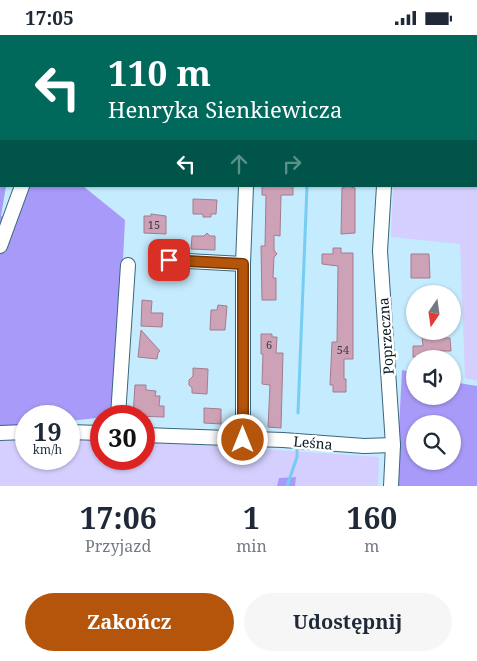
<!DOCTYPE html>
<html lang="pl">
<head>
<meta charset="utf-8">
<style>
  body { margin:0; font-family:"Noto Serif",serif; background:#f6f6f7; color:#1f2937; height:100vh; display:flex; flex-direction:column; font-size:19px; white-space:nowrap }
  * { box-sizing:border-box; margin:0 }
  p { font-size:16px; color:#747a83 }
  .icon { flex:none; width:28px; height:28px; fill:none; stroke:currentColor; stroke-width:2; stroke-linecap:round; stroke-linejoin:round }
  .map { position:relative; height:451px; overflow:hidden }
  .details { display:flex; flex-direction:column; background:#fff; flex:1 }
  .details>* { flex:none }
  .banner { position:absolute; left:0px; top:0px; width:478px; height:152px; box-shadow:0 1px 4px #0004; background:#00695c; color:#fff; overflow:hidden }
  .needle { width:32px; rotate:193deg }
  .fabs { position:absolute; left:406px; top:250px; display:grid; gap:10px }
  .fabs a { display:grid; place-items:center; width:55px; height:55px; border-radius:50%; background:#fff; box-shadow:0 1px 4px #0004; font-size:25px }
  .speed { position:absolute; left:15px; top:370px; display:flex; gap:10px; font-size:25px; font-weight:700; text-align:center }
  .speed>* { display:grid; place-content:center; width:65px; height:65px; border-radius:50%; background:#fff; box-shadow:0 1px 4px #0004; line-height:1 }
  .speed small { font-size:12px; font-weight:400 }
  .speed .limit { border:8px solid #d22; background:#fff; color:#111 }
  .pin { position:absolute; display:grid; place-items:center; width:42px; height:42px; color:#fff; margin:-21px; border-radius:10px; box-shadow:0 2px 8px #0006 }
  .me { position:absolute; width:55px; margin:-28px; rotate:0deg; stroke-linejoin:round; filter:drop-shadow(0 0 4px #0008) }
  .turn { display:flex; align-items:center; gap:18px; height:105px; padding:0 25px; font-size:22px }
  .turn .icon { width:65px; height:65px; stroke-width:2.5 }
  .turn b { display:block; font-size:35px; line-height:42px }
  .lanes { display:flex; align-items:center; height:48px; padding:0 25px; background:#0003; justify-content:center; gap:25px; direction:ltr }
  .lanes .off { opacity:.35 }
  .eta { display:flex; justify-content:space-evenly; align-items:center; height:85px; text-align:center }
  .eta b { font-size:30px; font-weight:700; line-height:35px }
  .action { display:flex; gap:10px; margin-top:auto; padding:10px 25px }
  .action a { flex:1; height:58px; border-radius:30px; background:#b4550b; color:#fff; font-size:20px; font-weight:700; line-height:58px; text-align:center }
  .action a+a { background:#f6f6f7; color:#1f2937 }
  .status { display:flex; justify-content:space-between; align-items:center; height:35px; padding:0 25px; background:#fff; direction:ltr }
  .status svg { height:14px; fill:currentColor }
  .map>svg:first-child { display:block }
  .green { fill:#d4cffe }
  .forest { fill:#a89af8; fill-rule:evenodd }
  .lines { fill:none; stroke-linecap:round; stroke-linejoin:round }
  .stream { stroke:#75ccf4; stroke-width:3 }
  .building { fill:#cea2b6; stroke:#a57b8e }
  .minor-casing { stroke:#3a667b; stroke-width:16 }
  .minor { stroke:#fff; stroke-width:14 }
  .route-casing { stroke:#753707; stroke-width:12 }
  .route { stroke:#b4550b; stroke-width:9 }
  .labels { text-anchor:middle; stroke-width:5; stroke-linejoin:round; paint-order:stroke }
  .number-label { font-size:11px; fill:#383b46 }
  .street-label { font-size:14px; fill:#061921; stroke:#fff }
</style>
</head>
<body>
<div class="status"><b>17:05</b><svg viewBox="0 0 49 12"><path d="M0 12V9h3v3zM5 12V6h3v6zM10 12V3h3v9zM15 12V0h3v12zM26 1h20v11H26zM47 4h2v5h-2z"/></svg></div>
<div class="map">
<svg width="477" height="451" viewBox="0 0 477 451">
  <rect width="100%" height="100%" fill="#c5ebfe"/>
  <g class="green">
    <polygon points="368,0 477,0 477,346 465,343 460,209 391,202 393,151 476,151 476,1"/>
    <polygon points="69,402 101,403 101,424 144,424 144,406 379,422 378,451 295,451 296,442 279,443 277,451 0,451 0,406 26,404 26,424 69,424"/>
  </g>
  <g class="forest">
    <polygon points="0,116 1,151 6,151 1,181 11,185 25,151 83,151 125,185 115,381 69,386 69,381 26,381 26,391 0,394"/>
    <path d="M 402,335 L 415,338 L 415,361 L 452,361 L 453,347 L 477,351 L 477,451 L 396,451 ZM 415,389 L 452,389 L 452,426 L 415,426 Z"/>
    <polygon points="296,442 295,451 277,451 279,443"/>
  </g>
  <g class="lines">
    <g class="stream">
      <polyline points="377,0 377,1"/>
      <polyline points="298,378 307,151"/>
      <polyline points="287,451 297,422 297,415"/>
    </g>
  </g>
  <g class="building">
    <polygon points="262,151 293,151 293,160 281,160 280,201 274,200 274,215 277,219 274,222 273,243 276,243 276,265 262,265 261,211 265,211 266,160 262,160"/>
    <polygon points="348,151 355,153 355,198 341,199 342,153"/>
    <polygon points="193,164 217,165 216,179 211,179 211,182 203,182 203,179 193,179"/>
    <polygon points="151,179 166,181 166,199 144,198 144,181 151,181"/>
    <polygon points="207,198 210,201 215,201 215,215 191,214 192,201 204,201"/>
    <polygon points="333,213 341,213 341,218 353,218 353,324 344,324 344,344 346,344 346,357 333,357 333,350 330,350 332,307 337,307 338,231 322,229 322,219 333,219"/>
    <polygon points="411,219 429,219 430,243 411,243"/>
    <polygon points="142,265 152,266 151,278 163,278 162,292 141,291"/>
    <polygon points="218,270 227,271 225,295 210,295 211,275 217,275"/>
    <polygon points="141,295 160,316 158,318 157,324 138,322"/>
    <polygon points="261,299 272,299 272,302 277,302 276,318 283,318 281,393 268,392 270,350 262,349 263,319 261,319"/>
    <polygon points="440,300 441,303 450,303 451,316 429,316 429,321 413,322 413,311 423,311 422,301"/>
    <polygon points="193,333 208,334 207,359 192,358 192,353 189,350 189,345 193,341"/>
    <polygon points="135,350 146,350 146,355 156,356 155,361 160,361 159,371 164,371 164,382 133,381"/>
    <polygon points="204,373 221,374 221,389 204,388"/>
  </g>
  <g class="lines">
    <defs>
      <g id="minor">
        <polyline points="72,0 73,1"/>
        <polyline points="361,0 362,1"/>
        <polyline points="0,103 1,103"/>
        <polyline points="384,151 380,216 393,410 391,451"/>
        <polyline points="0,211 22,151"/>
        <polyline points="169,225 243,229"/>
        <polyline points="118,381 128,230"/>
        <polyline points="69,397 101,398"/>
        <polyline points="0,398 26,397"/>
        <polyline points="144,400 283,405 364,411 393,410"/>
        <polyline points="243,405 243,229 246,151"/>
      </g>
    </defs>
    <use href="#minor" class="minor-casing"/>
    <use href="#minor" class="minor"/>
  </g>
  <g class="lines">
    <defs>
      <polyline id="route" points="169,225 243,229 243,405"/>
    </defs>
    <use href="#route" class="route-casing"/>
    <use href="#route" class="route"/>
  </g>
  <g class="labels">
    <g class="number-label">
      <text x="154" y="194">15</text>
      <text x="269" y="314">6</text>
      <text x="343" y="319">54</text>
    </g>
    <g class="street-label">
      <text transform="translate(386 301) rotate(-94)" y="5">Poprzeczna</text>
      <text transform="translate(313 408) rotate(5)" y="5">Leśna</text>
    </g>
  </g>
</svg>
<div class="fabs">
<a><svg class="needle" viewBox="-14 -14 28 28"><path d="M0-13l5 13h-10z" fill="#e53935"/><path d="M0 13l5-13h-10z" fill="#747a83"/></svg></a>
<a><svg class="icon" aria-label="sound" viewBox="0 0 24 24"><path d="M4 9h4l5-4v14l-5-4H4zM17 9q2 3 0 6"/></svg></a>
<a><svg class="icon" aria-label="search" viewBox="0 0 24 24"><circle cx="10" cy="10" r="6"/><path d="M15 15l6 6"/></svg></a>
</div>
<div class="speed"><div>19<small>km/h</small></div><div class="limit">30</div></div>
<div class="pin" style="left:169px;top:225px;background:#d93025"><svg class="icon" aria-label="arrive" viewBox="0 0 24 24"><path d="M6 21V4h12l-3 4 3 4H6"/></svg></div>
<svg class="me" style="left:243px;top:405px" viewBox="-20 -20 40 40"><circle r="17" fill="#b4550b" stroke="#fff" stroke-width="3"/><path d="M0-11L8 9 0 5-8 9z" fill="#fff"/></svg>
<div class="banner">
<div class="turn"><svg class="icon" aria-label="left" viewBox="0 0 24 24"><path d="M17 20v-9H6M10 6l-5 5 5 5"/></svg><div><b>110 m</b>Henryka Sienkiewicza</div></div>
<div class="lanes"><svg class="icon" aria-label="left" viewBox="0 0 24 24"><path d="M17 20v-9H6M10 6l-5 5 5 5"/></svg><svg class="icon off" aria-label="ahead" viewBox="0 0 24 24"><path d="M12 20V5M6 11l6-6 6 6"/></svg><svg class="icon off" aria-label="right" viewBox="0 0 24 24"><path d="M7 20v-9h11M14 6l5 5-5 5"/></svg></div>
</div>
</div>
<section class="details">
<div class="eta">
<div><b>17:06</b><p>Przyjazd</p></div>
<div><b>1</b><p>min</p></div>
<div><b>160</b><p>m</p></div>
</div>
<div class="action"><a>Zakończ</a><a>Udostępnij</a></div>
</section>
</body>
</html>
